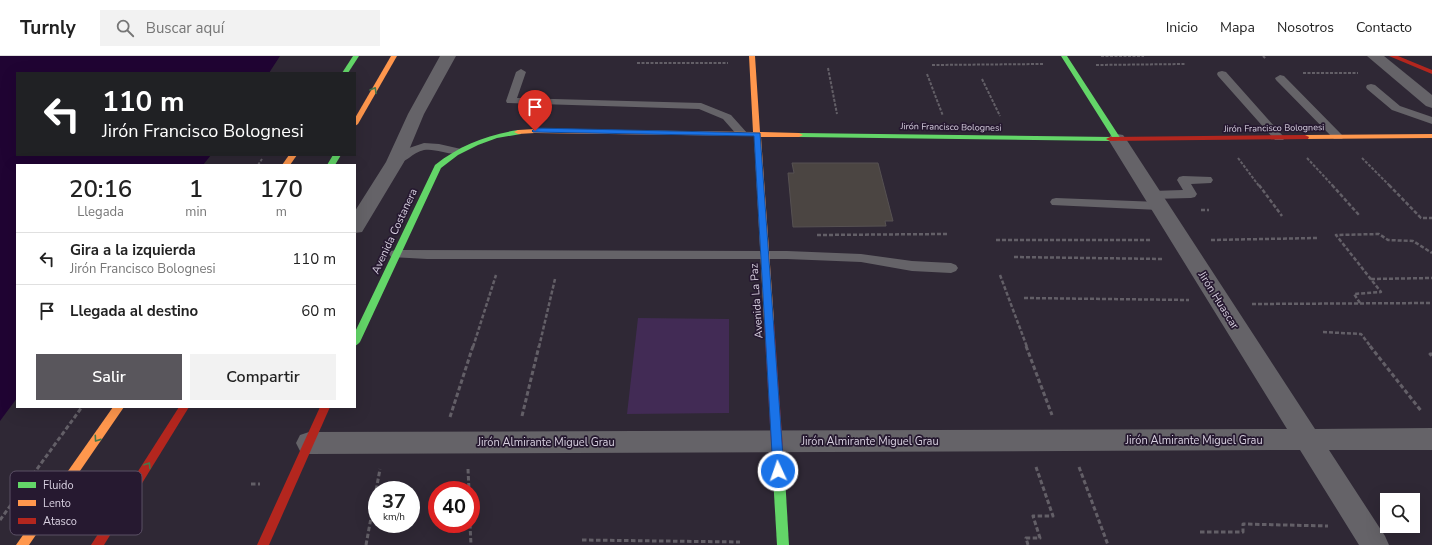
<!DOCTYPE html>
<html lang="es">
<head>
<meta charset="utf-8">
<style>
  body { margin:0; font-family:"Nunito Sans",sans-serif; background:#f2f2f2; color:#222; height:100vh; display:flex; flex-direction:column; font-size:15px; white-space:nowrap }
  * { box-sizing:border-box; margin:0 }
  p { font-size:13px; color:#767676 }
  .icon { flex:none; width:22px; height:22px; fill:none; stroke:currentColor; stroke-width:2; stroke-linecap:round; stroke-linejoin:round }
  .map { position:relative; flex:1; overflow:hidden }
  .panel { position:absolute; left:16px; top:108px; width:340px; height:244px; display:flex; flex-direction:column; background:#fff; border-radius:0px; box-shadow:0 4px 16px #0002 }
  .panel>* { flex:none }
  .banner { position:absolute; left:16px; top:16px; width:340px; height:84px; border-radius:0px; box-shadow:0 4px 16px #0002; background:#202124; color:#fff; overflow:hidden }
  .controls { position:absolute; left:1380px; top:437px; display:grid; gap:8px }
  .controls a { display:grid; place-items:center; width:40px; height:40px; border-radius:0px; background:#fff; box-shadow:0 4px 16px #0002; font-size:20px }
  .speed { position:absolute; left:368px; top:425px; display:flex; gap:8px; font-size:20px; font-weight:700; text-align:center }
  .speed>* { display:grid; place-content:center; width:52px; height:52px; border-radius:50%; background:#fff; box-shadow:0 4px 16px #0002; line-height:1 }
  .speed small { font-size:10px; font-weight:400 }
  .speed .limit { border:6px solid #d22; background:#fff; color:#111 }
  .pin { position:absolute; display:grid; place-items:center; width:34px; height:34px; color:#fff; margin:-41px -17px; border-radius:50% 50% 50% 0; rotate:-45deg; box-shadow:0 0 4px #0007 }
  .pin .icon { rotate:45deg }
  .me { position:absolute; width:44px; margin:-22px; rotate:357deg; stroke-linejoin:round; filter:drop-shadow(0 0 3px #0008) }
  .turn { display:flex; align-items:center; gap:14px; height:84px; padding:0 20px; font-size:18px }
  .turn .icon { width:52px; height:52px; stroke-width:2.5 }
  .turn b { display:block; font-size:28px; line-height:34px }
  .eta { display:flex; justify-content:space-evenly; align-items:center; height:68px; text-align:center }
  .eta b { font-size:24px; font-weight:600; line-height:28px }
  .button { display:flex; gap:8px; margin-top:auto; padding:8px 20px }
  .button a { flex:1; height:46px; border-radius:0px; background:#59565c; color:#fff; font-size:16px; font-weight:600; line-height:46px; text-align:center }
  .button a+a { background:#f2f2f2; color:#222 }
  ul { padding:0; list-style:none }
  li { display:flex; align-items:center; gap:12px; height:52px; padding:0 20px; border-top:1px solid #e0e0e0 }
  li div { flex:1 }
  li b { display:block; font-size:15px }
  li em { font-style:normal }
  header { display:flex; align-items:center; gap:24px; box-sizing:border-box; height:56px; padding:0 20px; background:#fff; border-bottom:1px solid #e0e0e0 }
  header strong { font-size:19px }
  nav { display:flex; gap:22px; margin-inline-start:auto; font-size:14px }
  .search { width:280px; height:36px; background:#f2f2f2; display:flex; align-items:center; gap:10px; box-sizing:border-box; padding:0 14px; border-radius:0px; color:#767676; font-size:15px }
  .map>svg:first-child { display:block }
  .green { fill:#422b55 }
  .water { fill:#200433 }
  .building { fill:#4b4542; stroke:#565152 }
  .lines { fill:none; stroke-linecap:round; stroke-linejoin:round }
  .path-far2 { stroke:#635f67; stroke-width:2; stroke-dasharray:3 1.5; stroke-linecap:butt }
  .path-far1 { stroke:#635f67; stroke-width:2.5; stroke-dasharray:4 2; stroke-linecap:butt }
  .path { stroke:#635f67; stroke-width:3; stroke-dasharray:4.5 2.5; stroke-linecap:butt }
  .lane { fill:#656368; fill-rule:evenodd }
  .street { fill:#656368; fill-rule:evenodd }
  .fast { fill:#63d668; fill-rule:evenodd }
  .slow { fill:#ff974d; fill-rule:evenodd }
  .jam { fill:#b3261e; fill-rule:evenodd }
  .oneway { stroke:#44784c }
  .route { fill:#1a73e8; stroke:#114b97 }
  .labels { text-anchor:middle; stroke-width:3.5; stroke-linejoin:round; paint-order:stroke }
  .far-street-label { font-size:9px; fill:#d8d0e0; stroke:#261930 }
  .street-label { font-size:11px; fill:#d8d0e0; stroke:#261930 }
  .key { fill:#261930; stroke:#5b5065; stroke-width:1 }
  .key-label { font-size:11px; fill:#d8d0e0 }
</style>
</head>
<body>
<header>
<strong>Turnly</strong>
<div class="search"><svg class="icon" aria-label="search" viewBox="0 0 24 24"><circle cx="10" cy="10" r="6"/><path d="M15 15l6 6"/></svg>Buscar aquí</div>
<nav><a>Inicio</a><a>Mapa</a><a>Nosotros</a><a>Contacto</a></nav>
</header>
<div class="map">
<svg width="1432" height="489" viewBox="0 0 1432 489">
  <rect width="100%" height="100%" fill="#2f2835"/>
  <polygon class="green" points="638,262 729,263 729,357 627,358"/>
  <polygon class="water" points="0,0 280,0 269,17 17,17 17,99 211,99 203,109 17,109 17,342 0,365"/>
  <polygon class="building" points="792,107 878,107 893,165 885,165 886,170 793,171 788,117 794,117"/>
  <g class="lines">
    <g class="path-far2">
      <polyline points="1101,0 1144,0"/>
      <polyline points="1263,0 1266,3"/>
      <polyline points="637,7 728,7"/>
      <polyline points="932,9 1043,8"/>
      <polyline points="1096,9 1185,8"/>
      <polyline points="828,12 837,58"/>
      <polyline points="1303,17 1358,17"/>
      <polyline points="927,18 943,60"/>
      <polyline points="982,23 1000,60"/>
      <polyline points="1238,102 1259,130"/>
      <polyline points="1307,102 1333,130"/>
      <polyline points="1362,102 1390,130"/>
      <polyline points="258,109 262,103"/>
    </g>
    <g class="path-far1">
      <polyline points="1259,129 1282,160"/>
      <polyline points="1332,129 1359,159"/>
      <polyline points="1389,129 1421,162 1432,162"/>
      <polyline points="1201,154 1209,154"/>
      <polyline points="817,179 947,178"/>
      <polyline points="996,184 1152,184"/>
      <polyline points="1211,184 1317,182"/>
      <polyline points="1014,201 1163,203"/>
      <polyline points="1000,219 1027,291"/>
      <polyline points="1371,223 1432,222"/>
      <polyline points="1024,242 1189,244"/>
      <polyline points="1360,247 1354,238 1381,236 1336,179 1379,178 1388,184 1413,185 1432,197"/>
      <polyline points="1252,248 1432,247"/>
      <polyline points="1323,276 1361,278 1371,291"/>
      <polyline points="473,291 496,219"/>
      <polyline points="539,291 555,223"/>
    </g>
    <g class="path">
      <polyline points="1026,290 1052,359"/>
      <polyline points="1370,290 1422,356"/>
      <polyline points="1432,298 1430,298 1432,300"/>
      <polyline points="522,360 539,290"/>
      <polyline points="450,361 473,290"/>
      <polyline points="1079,411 1108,489"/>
      <polyline points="468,413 469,434"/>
      <polyline points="251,428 260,428"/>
      <polyline points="0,464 82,351"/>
      <polyline points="470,468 471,489"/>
      <polyline points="1200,476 1243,476 1243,468 1328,470"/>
      <polyline points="582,484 740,486"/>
      <polyline points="366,489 380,413"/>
      <polyline points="1028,489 1026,482 1040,482 1033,460 1053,460 1036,411"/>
    </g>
    <g class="lane">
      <polygon points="521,13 526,16 517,42 701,47 731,59 748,78 746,80 738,80 723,63 699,53 507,47 506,45 516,16"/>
      <polygon points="1222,15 1226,16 1283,80 1285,82 1283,84 1275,84 1218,20 1217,18 1218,16"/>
      <polygon points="1280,19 1284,20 1342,79 1344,81 1342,83 1334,83 1276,24 1275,22"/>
      <polygon points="1371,28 1375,29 1400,50 1432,61 1432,68 1392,54 1367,33 1366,31 1367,29"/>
      <path d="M 424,87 L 439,88 L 461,93 L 463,95 L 461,97 C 450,100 436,92 424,94 C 412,96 403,111 391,108 L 389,106 L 406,93 Z"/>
      <polygon points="1183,120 1211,121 1213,124 1211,127 1191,128 1197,138 1195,141 1191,142 1152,143 1148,142 1146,139 1148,136 1152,135 1183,134 1177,124 1179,121"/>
      <polygon points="1056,142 1159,146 1163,147 1165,150 1163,153 1159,154 1052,149 1050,146 1052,143"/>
      <polygon points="396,194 787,195 861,198 912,205 951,207 956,209 958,212 956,215 951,217 912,215 861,206 787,203 427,203 391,201 389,198 391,195"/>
    </g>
    <g class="street">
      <polygon points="440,0 456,0 424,58 404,106 362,176 355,177 355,155 386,106 408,58"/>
      <polygon points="1367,0 1384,0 1432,39 1432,52 1426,50"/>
      <polygon points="1117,78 1123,79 1126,83 1315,373 1432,372 1432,394 1329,394 1385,480 1389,489 1359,489 1300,394 309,398 300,395 296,387 300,379 309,376 1287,373 1108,83 1111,79"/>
    </g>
    <g class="fast">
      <polygon points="353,0 359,0 348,17 342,17"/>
      <polygon points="1061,0 1067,0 1121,83 1120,85 1117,85 1114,83 1110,85 799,81 795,79 799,77 1112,81"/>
      <path d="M 518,74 L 521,74 L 521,78 L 497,82 L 478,89 L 458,99 L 441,112 L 360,286 L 358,288 L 355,290 L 355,276 L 435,109 C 460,89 487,79 518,74 Z"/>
      <polygon points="333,99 341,99 335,109 327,109"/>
      <polygon points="779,416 783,418 785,421 789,489 777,489 773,421 775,418"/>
    </g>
    <g class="slow">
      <polygon points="391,0 397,0 358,68 355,70 355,62"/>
      <polygon points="749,0 755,0 760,76 799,77 803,79 799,81 761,81 774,265 769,268 764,265 754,80 535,77 518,78 514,76 518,74 535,73 753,76"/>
      <polygon points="1432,78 1432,82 1305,83 1301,81 1305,79"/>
      <polygon points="289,99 297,99 290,109 282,109"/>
      <polygon points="113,351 124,351 29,489 16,489"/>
    </g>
    <g class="jam">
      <polygon points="1389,0 1398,0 1432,14 1432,18"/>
      <polygon points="1305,79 1309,81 1308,83 1110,85 1106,83 1110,81"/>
      <polygon points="769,262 774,265 785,421 783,424 779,426 775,424 773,421 764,265"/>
      <polygon points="179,351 189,351 104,489 91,489"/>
      <polygon points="320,351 330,351 269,489 257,489"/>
    </g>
  </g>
  <defs><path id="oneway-chevron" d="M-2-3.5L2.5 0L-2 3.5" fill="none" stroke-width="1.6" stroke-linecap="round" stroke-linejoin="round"/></defs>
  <g class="oneway">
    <use href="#oneway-chevron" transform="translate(374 34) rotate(-60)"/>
    <use href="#oneway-chevron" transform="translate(97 383) rotate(125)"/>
    <use href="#oneway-chevron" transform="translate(148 409) rotate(-58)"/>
  </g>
  <polygon class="route" points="535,72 760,77 784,415 782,418 778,420 774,418 773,415 754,80 533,76 532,75"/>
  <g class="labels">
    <g class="far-street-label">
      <text transform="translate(951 71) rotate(1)" y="3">Jirón Francisco Bolognesi</text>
      <text transform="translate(1274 72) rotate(-1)" y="3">Jirón Francisco Bolognesi</text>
    </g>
    <g class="street-label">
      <text transform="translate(394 175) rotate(-65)" y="4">Avenida Costanera</text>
      <text transform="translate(1219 244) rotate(58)" y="4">Jirón Huascar</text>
      <text transform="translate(756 245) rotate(-94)" y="4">Avenida La Paz</text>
      <text x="1194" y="388">Jirón Almirante Miguel Grau</text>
      <text x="870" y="389">Jirón Almirante Miguel Grau</text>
      <text x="546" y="390">Jirón Almirante Miguel Grau</text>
    </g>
  </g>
  <rect x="10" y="415" width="132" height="64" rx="6" class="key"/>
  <rect x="18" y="426" width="18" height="6" fill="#63d668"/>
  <rect x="18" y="444" width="18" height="6" fill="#ff974d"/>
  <rect x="18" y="462" width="18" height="6" fill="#b3261e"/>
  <g class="key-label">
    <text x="43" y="433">Fluido</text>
    <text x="43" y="451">Lento</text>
    <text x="43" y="469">Atasco</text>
  </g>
</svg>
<div class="controls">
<a><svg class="icon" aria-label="search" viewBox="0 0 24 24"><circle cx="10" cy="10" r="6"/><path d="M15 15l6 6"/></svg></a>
</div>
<div class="speed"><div>37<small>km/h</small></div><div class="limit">40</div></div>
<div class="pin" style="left:535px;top:75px;background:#d93025"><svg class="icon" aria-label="arrive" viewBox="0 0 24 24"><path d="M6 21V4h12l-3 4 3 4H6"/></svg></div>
<svg class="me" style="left:778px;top:415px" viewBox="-20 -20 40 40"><circle r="17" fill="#1a73e8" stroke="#fff" stroke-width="3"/><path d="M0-11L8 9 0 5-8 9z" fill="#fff"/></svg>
<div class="banner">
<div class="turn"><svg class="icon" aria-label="left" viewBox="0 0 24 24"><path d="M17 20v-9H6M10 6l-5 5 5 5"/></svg><div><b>110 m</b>Jirón Francisco Bolognesi</div></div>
</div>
<section class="panel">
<div class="eta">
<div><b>20:16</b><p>Llegada</p></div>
<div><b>1</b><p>min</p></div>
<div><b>170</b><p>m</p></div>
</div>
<ul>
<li><svg class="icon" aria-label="left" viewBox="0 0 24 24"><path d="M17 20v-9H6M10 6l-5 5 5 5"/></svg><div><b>Gira a la izquierda</b><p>Jirón Francisco Bolognesi</p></div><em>110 m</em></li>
<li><svg class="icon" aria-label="arrive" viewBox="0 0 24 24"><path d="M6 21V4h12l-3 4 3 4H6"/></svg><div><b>Llegada al destino</b></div><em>60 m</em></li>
</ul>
<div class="button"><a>Salir</a><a>Compartir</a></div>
</section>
</div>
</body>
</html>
